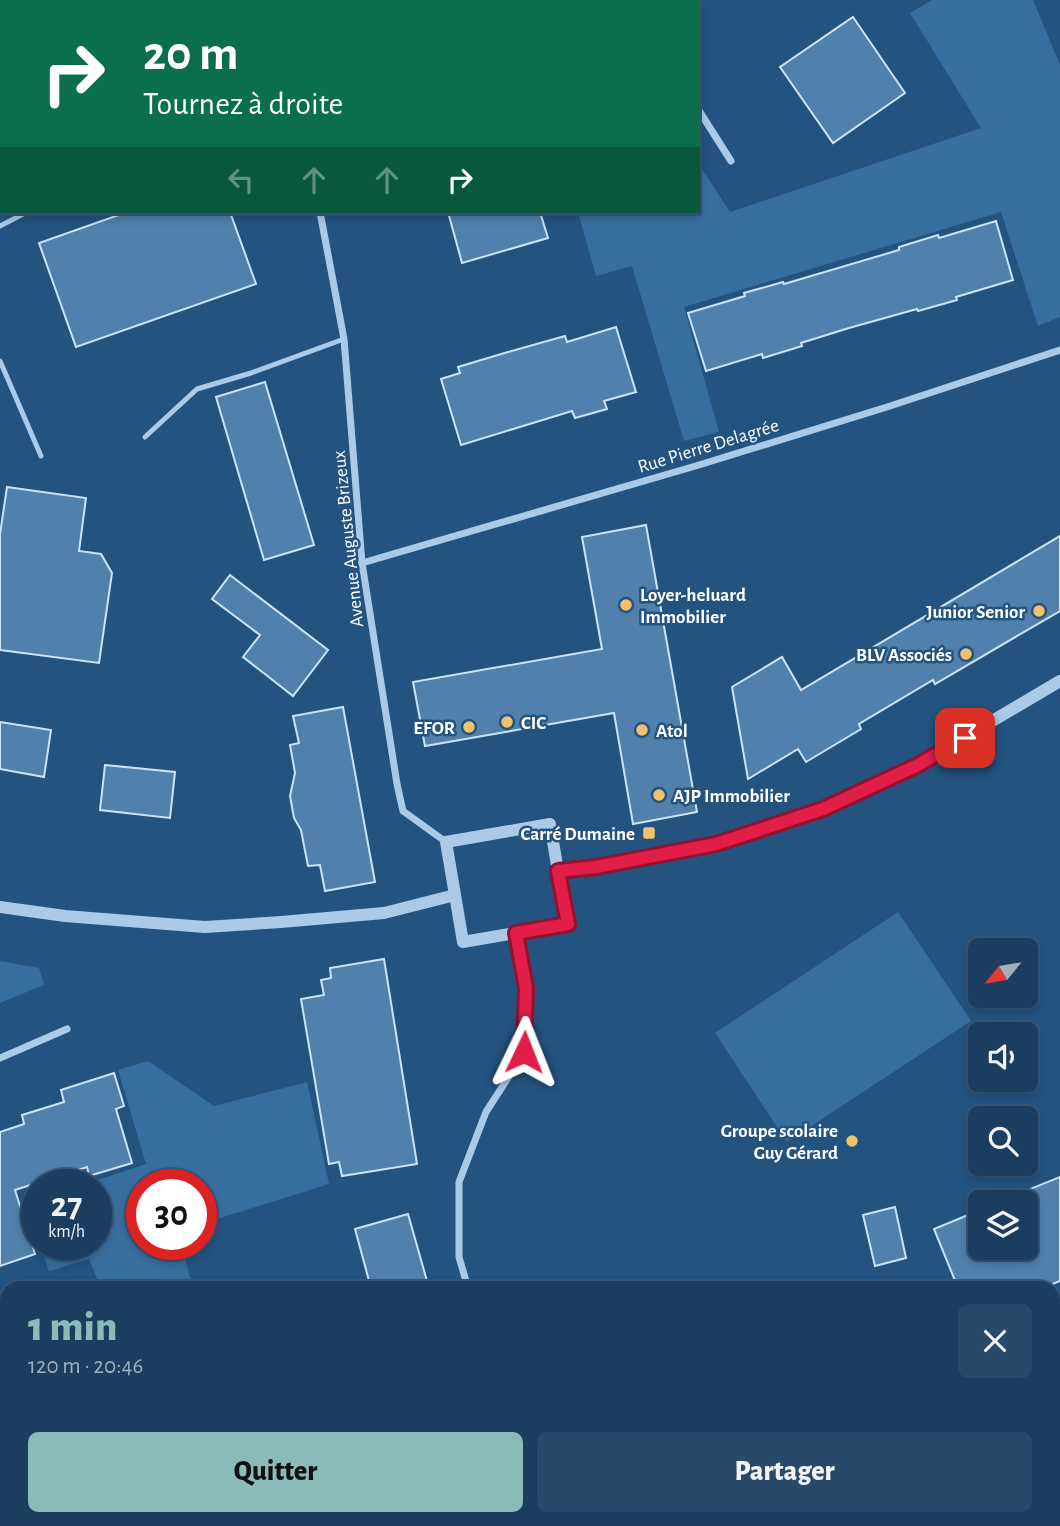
<!DOCTYPE html>
<html lang="fr">
<head>
<meta charset="utf-8">
<style>
  body { margin:0; font-family:"Alegreya Sans",sans-serif; background:#284969; color:#f1f3f6; height:100vh; display:flex; flex-direction:column; font-size:26px; white-space:nowrap }
  * { box-sizing:border-box; margin:0 }
  p { font-size:23px; color:#a0aebd }
  .icon { flex:none; width:38px; height:38px; fill:none; stroke:currentColor; stroke-width:2; stroke-linecap:round; stroke-linejoin:round }
  .map { position:relative; flex:1; overflow:hidden }
  .details { position:absolute; left:0px; top:1281px; width:1060px; height:245px; display:flex; flex-direction:column; background:#1b3e60; border-radius:21px 21px 0 0; box-shadow:0 4px 10px #0003,0 0 0 2px #395775 }
  .details>* { flex:none }
  .banner { position:absolute; left:0px; top:0px; width:700px; height:214px; box-shadow:0 4px 10px #0003,0 0 0 2px #395775; background:#0b6e4f; color:#fff; overflow:hidden }
  .needle { width:46px; rotate:240deg }
  .tools { position:absolute; left:968px; top:938px; display:grid; gap:14px }
  .tools a { display:grid; place-items:center; width:70px; height:70px; border-radius:10px; background:#1b3e60; box-shadow:0 4px 10px #0003,0 0 0 2px #395775; font-size:35px }
  .speed { position:absolute; left:21px; top:1169px; display:flex; gap:14px; font-size:35px; font-weight:700; text-align:center }
  .speed>* { display:grid; place-content:center; width:91px; height:91px; border-radius:50%; background:#1b3e60; box-shadow:0 4px 10px #0003,0 0 0 2px #395775; line-height:1 }
  .speed small { font-size:18px; font-weight:400 }
  .speed .limit { border:10px solid #d22; background:#fff; color:#111 }
  .pin { position:absolute; display:grid; place-items:center; width:60px; height:60px; color:#fff; margin:-30px; border-radius:14px; box-shadow:0 4px 10px #0006 }
  .me { position:absolute; width:77px; margin:-38px; rotate:2deg; stroke-linejoin:round; filter:drop-shadow(0 0 5px #0008) }
  .turn { display:flex; align-items:center; gap:24px; height:147px; padding:0 28px; font-size:32px }
  .turn .icon { width:91px; height:91px; stroke-width:2.5 }
  .turn b { display:block; font-size:49px; line-height:60px }
  .lanes { display:flex; align-items:center; height:66px; padding:0 28px; background:#0003; justify-content:center; gap:35px; direction:ltr }
  .lanes .off { opacity:.35 }
  .round { display:grid; place-items:center; flex:none; width:74px; height:74px; border-radius:10px; background:#284969 }
  .head { display:flex; align-items:center; justify-content:space-between; height:119px; padding:0 28px }
  h1 { font-size:42px; font-weight:800; line-height:52px; color:#8bbbb9 }
  .primary-button { display:flex; gap:14px; margin-top:auto; padding:14px 28px }
  .primary-button a { flex:1; height:80px; border-radius:10px; background:#8bbbb9; color:#111; font-size:28px; font-weight:800; line-height:80px; text-align:center }
  .primary-button a+a { background:#284969; color:#f1f3f6 }
  .map>svg:first-child { display:block }
  .green { fill:#386e9e }
  .building { fill:#5080ab; stroke:#cee3f5; stroke-width:2 }
  .lines { fill:none; stroke-linecap:round; stroke-linejoin:round }
  .service { stroke:#aacae7; stroke-width:5 }
  .minor { stroke:#aacae7; stroke-width:7 }
  .tertiary { stroke:#aacae7; stroke-width:12 }
  .route-casing { stroke:#92132f; stroke-width:18 }
  .route { stroke:#e11d48; stroke-width:12 }
  .poi-dot { fill:#f1c16e; stroke:#245380; stroke-width:2.5 }
  .labels { text-anchor:middle; stroke-width:5; stroke-linejoin:round; paint-order:stroke }
  .street-label { font-size:19px; fill:#fff; stroke:#245380 }
  .poi-label { font-size:19px; font-weight:bold; fill:#fff; stroke:#245380; text-anchor:end }
</style>
</head>
<body>
<div class="map">
<svg width="1060" height="1526" viewBox="0 0 1060 1526">
  <rect width="100%" height="100%" fill="#245380"/>
  <g class="green">
    <polygon points="932,0 1033,0 1060,65 1060,317 1038,326 1001,212 684,307 719,432 684,441 632,266 596,276 578,212 698,212 698,163 730,212 981,128 910,13"/>
    <polygon points="898,912 971,1021 787,1142 715,1033"/>
    <polygon points="0,961 39,968 44,985 0,1003"/>
    <polygon points="148,1061 214,1106 307,1082 329,1184 201,1224 201,1185 142,1185 142,1244 181,1244 193,1288 101,1288 89,1259 49,1271 40,1244 96,1244 96,1185 83,1185 146,1164 118,1070"/>
  </g>
  <g class="building">
    <polygon points="853,17 905,93 833,143 780,67"/>
    <polygon points="127,212 230,212 256,284 76,347 39,243"/>
    <polygon points="448,212 540,212 548,238 462,263"/>
    <polygon points="996,221 1013,280 956,297 957,300 918,311 917,309 849,328 801,343 802,346 763,358 762,354 706,371 688,313 745,296 744,293 783,282 784,284 899,250 899,247 938,235 939,238"/>
    <polygon points="616,327 636,392 604,401 607,409 575,418 572,411 461,445 441,379 460,373 458,367 508,352 565,336 567,342"/>
    <polygon points="265,382 314,545 264,560 216,397"/>
    <polygon points="7,487 86,498 79,551 101,554 112,573 99,663 0,650 0,534"/>
    <polygon points="646,525 697,812 633,824 614,713 425,746 413,682 602,649 582,537"/>
    <polygon points="1060,536 1060,611 935,684 933,680 859,724 861,729 806,762 798,749 748,779 732,687 782,657 801,690"/>
    <polygon points="230,575 328,650 293,696 243,657 260,635 212,599"/>
    <polygon points="343,707 375,882 325,891 320,865 308,866 301,830 294,818 290,796 295,773 290,745 299,743 293,716"/>
    <polygon points="0,722 51,730 44,777 0,769"/>
    <polygon points="105,765 175,772 170,818 100,810"/>
    <polygon points="384,959 417,1164 342,1176 339,1162 329,1164 301,999 324,995 321,980 331,978 330,968"/>
    <polygon points="114,1073 124,1106 116,1109 132,1163 89,1176 87,1167 15,1190 35,1254 0,1266 0,1132 24,1124 22,1115 64,1102 61,1090"/>
    <polygon points="1060,1177 1060,1281 1043,1288 958,1288 934,1229 980,1210 980,1248 1026,1248 1026,1202 998,1202"/>
    <polygon points="895,1207 906,1258 875,1266 863,1215"/>
    <polygon points="408,1214 429,1288 371,1288 355,1229"/>
  </g>
  <g class="lines">
    <g class="service">
      <polyline points="0,226 27,212"/>
      <polyline points="0,361 41,456"/>
      <polyline points="145,437 197,389 251,373 344,339"/>
    </g>
    <g class="minor">
      <polyline points="269,0 269,2"/>
      <polyline points="629,0 630,2"/>
      <polyline points="698,109 731,161"/>
      <polyline points="320,212 344,339 362,563 397,784 403,811 446,842"/>
      <polyline points="362,563 699,465 887,407 1060,350"/>
      <polyline points="0,1058 67,1029"/>
      <polyline points="468,1288 459,1257 459,1182 486,1112 524,1053 526,988 516,933"/>
      <polyline points="0,1388 7,1392"/>
      <polyline points="0,1408 7,1429"/>
      <polyline points="37,1519 39,1526"/>
      <polyline points="58,1519 60,1526"/>
      <polyline points="533,1519 535,1526"/>
    </g>
    <g class="tertiary">
      <polygon points="550,824 567,924 463,942 446,842"/>
      <polyline points="558,871 595,867 716,844 823,809 918,765 1060,681"/>
      <polyline points="0,907 65,916 205,927 281,922 384,913 455,895"/>
    </g>
  </g>
  <g class="lines">
    <defs>
      <polyline id="route" points="524,1052 526,988 516,933 568,924 558,871 596,867 716,844 759,830 823,809 918,765 965,738"/>
    </defs>
    <use href="#route" class="route-casing"/>
    <use href="#route" class="route"/>
  </g>
  <g class="poi-dot">
    <circle cx="626" cy="605" r="7"/>
    <circle cx="1039" cy="611" r="7"/>
    <circle cx="966" cy="654" r="7"/>
    <circle cx="507" cy="722" r="7"/>
    <circle cx="469" cy="727" r="7"/>
    <circle cx="642" cy="730" r="7"/>
    <circle cx="659" cy="795" r="7"/>
    <rect x="642" y="826" width="14" height="14" rx="3.5"/>
    <circle cx="852" cy="1141" r="7"/>
  </g>
  <g class="labels">
    <g class="street-label">
      <text transform="translate(708 445) rotate(-17)" y="7">Rue Pierre Delagrée</text>
      <text transform="translate(347 539) rotate(-96)" y="7">Avenue Auguste Brizeux</text>
    </g>
    <g class="poi-label">
      <text x="640" y="601" text-anchor="start">Loyer-heluard<tspan x="640" dy="22">Immobilier</tspan></text>
      <text x="1025" y="618">Junior Senior</text>
      <text x="952" y="661">BLV Associés</text>
      <text x="521" y="729" text-anchor="start">CIC</text>
      <text x="455" y="734">EFOR</text>
      <text x="656" y="737" text-anchor="start">Atol</text>
      <text x="673" y="802" text-anchor="start">AJP Immobilier</text>
      <text x="635" y="840">Carré Dumaine</text>
      <text x="838" y="1137">Groupe scolaire<tspan x="838" dy="22">Guy Gérard</tspan></text>
    </g>
  </g>
</svg>
<div class="tools">
<a><svg class="needle" viewBox="-14 -14 28 28"><path d="M0-13l5 13h-10z" fill="#e53935"/><path d="M0 13l5-13h-10z" fill="#a0aebd"/></svg></a>
<a><svg class="icon" aria-label="sound" viewBox="0 0 24 24"><path d="M4 9h4l5-4v14l-5-4H4zM17 9q2 3 0 6"/></svg></a>
<a><svg class="icon" aria-label="search" viewBox="0 0 24 24"><circle cx="10" cy="10" r="6"/><path d="M15 15l6 6"/></svg></a>
<a><svg class="icon" aria-label="layers" viewBox="0 0 24 24"><path d="M12 4l9 5-9 5-9-5zM3 14l9 5 9-5"/></svg></a>
</div>
<div class="speed"><div>27<small>km/h</small></div><div class="limit">30</div></div>
<div class="pin" style="left:965px;top:738px;background:#d93025"><svg class="icon" aria-label="arrive" viewBox="0 0 24 24"><path d="M6 21V4h12l-3 4 3 4H6"/></svg></div>
<svg class="me" style="left:524px;top:1052px" viewBox="-20 -20 40 40"><path d="M0-17L14 15 0 8-14 15z" fill="#e11d48" stroke="#fff" stroke-width="4"/></svg>
<div class="banner">
<div class="turn"><svg class="icon" aria-label="right" viewBox="0 0 24 24"><path d="M7 20v-9h11M14 6l5 5-5 5"/></svg><div><b>20 m</b>Tournez à droite</div></div>
<div class="lanes"><svg class="icon off" aria-label="left" viewBox="0 0 24 24"><path d="M17 20v-9H6M10 6l-5 5 5 5"/></svg><svg class="icon off" aria-label="ahead" viewBox="0 0 24 24"><path d="M12 20V5M6 11l6-6 6 6"/></svg><svg class="icon off" aria-label="ahead" viewBox="0 0 24 24"><path d="M12 20V5M6 11l6-6 6 6"/></svg><svg class="icon" aria-label="right" viewBox="0 0 24 24"><path d="M7 20v-9h11M14 6l5 5-5 5"/></svg></div>
</div>
<section class="details">
<div class="head"><div><h1>1 min</h1><p>120 m · 20:46</p></div><a class="round"><svg class="icon" aria-label="close" viewBox="0 0 24 24"><path d="M6 6l12 12M18 6L6 18"/></svg></a></div>
<div class="primary-button"><a>Quitter</a><a>Partager</a></div>
</section>
</div>
</body>
</html>
